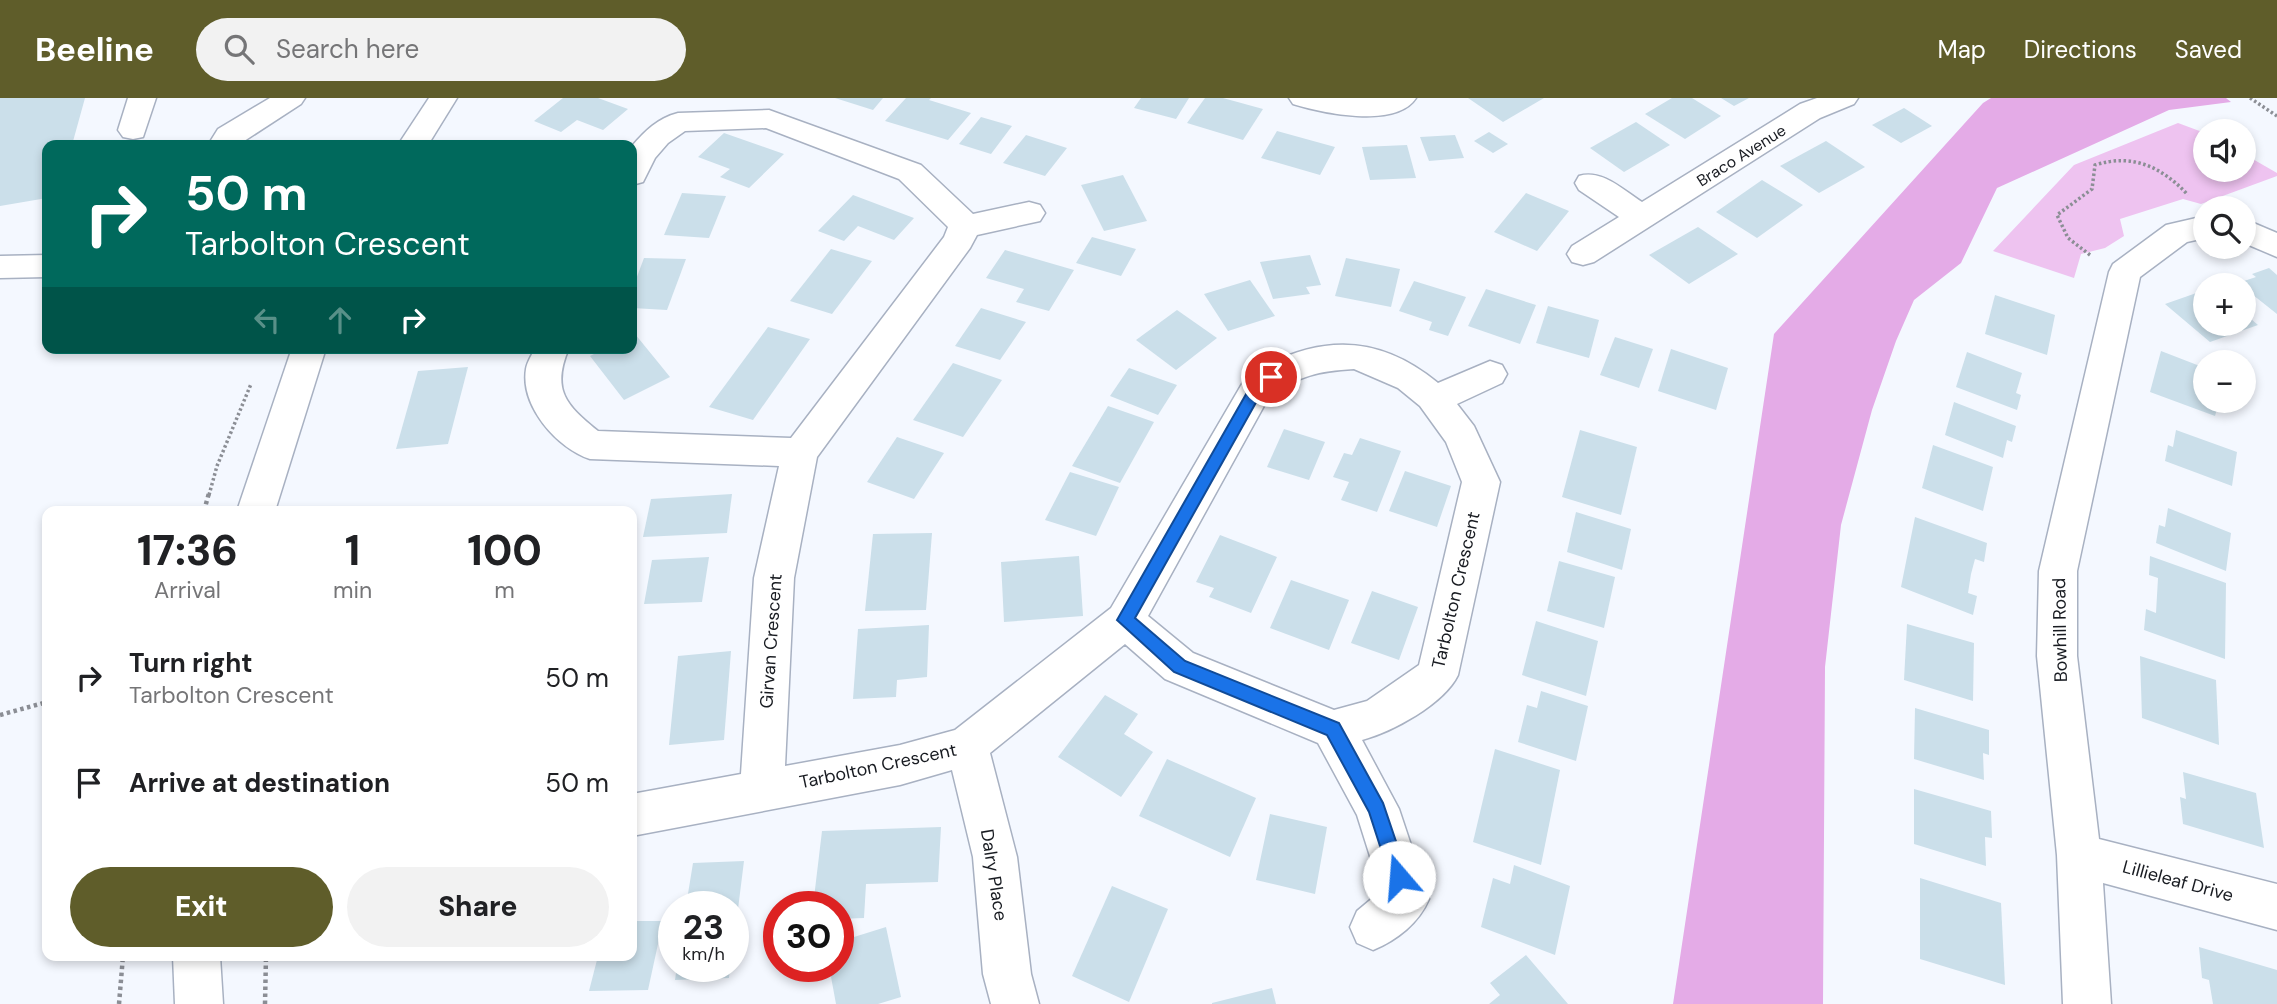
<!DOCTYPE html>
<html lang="en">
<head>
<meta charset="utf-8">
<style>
  body { margin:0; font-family:"DM Sans",sans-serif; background:#f2f2f2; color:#202124; height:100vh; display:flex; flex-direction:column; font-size:26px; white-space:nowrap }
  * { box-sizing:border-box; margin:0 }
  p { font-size:23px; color:#757577 }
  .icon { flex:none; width:38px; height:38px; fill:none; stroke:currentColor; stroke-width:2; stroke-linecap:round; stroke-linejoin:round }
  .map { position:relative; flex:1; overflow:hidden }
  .side { position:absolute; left:42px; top:408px; width:595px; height:455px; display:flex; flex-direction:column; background:#fff; border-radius:14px; box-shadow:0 4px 10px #0003 }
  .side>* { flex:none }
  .guide { position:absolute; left:42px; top:42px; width:595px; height:214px; border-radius:14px; box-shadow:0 4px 10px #0003; background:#00695c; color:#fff; overflow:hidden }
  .tools { position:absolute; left:2193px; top:21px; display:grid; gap:14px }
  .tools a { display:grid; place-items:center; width:63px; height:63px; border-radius:50%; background:#fff; box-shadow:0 4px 10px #0003; font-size:35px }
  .speed { position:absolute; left:658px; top:793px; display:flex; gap:14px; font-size:35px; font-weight:700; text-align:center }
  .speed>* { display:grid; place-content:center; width:91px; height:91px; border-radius:50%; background:#fff; box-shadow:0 4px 10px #0003; line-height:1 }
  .speed small { font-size:18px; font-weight:400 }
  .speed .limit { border:10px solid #d22; background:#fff; color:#111 }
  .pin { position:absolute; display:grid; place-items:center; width:60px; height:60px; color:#fff; margin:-30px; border:4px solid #fff; border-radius:50%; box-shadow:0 2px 7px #0007 }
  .me { position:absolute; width:77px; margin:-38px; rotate:342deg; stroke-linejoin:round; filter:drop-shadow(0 0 5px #0008) }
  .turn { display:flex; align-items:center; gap:24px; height:147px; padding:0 28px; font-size:32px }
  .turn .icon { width:91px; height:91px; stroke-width:2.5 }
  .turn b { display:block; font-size:49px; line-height:60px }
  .lanes { display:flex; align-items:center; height:66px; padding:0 28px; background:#0003; justify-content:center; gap:35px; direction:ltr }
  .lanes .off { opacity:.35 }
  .eta { display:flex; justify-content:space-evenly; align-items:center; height:119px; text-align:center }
  .eta b { font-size:42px; font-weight:800; line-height:49px }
  .button { display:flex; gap:14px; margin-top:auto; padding:14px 28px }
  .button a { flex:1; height:80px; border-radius:42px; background:#5f5d2a; color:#fff; font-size:28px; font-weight:800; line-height:80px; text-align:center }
  .button a+a { background:#f2f2f2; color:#202124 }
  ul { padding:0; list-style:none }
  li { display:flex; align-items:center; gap:21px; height:105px; padding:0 28px }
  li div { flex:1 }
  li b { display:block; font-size:26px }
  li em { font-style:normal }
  header { display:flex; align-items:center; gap:42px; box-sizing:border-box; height:98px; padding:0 35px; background:#5f5d2a; color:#fff }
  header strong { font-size:33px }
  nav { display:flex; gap:38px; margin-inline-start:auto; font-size:24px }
  .search { width:490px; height:63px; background:#f2f2f2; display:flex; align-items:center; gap:18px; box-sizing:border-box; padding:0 24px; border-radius:38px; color:#757577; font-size:26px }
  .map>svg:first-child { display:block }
  .green { fill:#eec3f0 }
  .forest { fill:#e4abe7 }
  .building { fill:#cbdfea }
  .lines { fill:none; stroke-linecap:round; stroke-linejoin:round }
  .minor-casing { stroke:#a8b1c2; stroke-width:3 }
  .major-casing { stroke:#a8b1c2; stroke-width:3 }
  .path-far1 { stroke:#8b8e95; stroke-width:3.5; stroke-dasharray:2.5 2.5; stroke-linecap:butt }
  .path { stroke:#8b8e95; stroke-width:4.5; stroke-dasharray:3.5 3.5; stroke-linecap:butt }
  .minor { fill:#fff; fill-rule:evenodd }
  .major { fill:#fff; fill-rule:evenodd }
  .route { fill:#1a73e8; stroke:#114b97; stroke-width:2 }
  .labels { text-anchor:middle; stroke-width:5; stroke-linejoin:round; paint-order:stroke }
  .far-street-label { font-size:16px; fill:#181b21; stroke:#fff }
  .street-label { font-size:18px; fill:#181b21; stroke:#fff }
</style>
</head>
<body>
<header>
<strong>Beeline</strong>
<div class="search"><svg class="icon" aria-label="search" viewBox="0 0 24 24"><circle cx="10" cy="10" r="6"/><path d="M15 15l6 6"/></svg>Search here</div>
<nav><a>Map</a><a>Directions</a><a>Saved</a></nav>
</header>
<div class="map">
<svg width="2277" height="906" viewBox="0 0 2277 906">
  <rect width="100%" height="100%" fill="#f4f8ff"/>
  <polygon class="green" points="2178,25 2205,35 2205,72 2244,72 2244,56 2277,75 2277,78 2201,106 2183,101 2120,121 2124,138 2105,150 2081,156 2074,180 1993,153 2074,67"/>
  <polygon class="forest" points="1991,0 2226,0 2231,4 2169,12 1997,90 1961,165 1914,202 1896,243 1872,312 1841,427 1825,569 1823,906 1673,906 1774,236 1983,5"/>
  <g class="building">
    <polygon points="0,0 85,0 72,47 47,47 47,100 0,108"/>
    <polygon points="563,0 598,0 628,11 603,32 577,22 561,34 534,23"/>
    <polygon points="835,0 883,0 873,12"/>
    <polygon points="906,0 931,0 929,2 971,15 948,42 885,23"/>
    <polygon points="1141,0 1189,0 1176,21 1134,10"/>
    <polygon points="1205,0 1223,0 1263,11 1243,42 1187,25"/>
    <polygon points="1468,0 1544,0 1503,24"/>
    <polygon points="1672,0 1692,0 1721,18 1685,41 1645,16"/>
    <polygon points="1721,0 1749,0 1734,8"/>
    <polygon points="1904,10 1932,28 1901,45 1872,27"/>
    <polygon points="981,19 1012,28 991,56 959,46"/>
    <polygon points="1636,24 1670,47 1624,74 1590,50"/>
    <polygon points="1277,33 1335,49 1320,77 1261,60"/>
    <polygon points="1489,34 1508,46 1493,55 1474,43"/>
    <polygon points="724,35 784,56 749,90 720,79 730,71 698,59"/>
    <polygon points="1026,37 1067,50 1045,78 1003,65"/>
    <polygon points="1455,37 1464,60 1429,63 1420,39"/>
    <polygon points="1826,43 1865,69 1819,95 1780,68"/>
    <polygon points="1407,47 1416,80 1370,82 1362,49"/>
    <polygon points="1123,77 1147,123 1104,133 1081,87"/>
    <polygon points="1762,82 1803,107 1757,140 1716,114"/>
    <polygon points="682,95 726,98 709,140 664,137"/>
    <polygon points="1526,95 1569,113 1537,153 1494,134"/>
    <polygon points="853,97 914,120 894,142 858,128 844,143 818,133"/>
    <polygon points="1698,129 1738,156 1689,186 1649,157"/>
    <polygon points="1092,139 1136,151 1121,178 1076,165"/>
    <polygon points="831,151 872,163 832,216 790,203"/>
    <polygon points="1005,152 1074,172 1049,213 1016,204 1024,191 986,180"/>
    <polygon points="1310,157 1321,187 1306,189 1310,196 1273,201 1260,164"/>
    <polygon points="644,160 686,161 667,212 632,210 632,192"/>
    <polygon points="1346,160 1400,171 1391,209 1335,198"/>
    <polygon points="2269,170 2277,177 2277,216 2238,185 2256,179 2252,176"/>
    <polygon points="1250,182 1275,218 1228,233 1204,196"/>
    <polygon points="1414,183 1466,199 1448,238 1429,232 1432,224 1399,213"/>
    <polygon points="1486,191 1536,207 1520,246 1468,228"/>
    <polygon points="2205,192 2205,226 2244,226 2244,215 2258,227 2210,244 2165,206"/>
    <polygon points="1995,197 2055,217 2047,257 1985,236"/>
    <polygon points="1548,208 1599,222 1589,260 1536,245"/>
    <polygon points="981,210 1026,224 1000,262 955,248"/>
    <polygon points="1177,212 1217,240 1176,272 1136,242"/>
    <polygon points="768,229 810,241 753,322 709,309"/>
    <polygon points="635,236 670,279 624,302 590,258 606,250 632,250 632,237"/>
    <polygon points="1615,239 1653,251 1639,290 1600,277"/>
    <polygon points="1671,251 1728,270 1716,312 1658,293"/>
    <polygon points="2161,253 2205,270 2205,303 2219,303 2215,318 2150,294"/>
    <polygon points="1967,254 2022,275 2016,295 2021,297 2017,312 1956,289"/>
    <polygon points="953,265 1002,282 963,339 913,322"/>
    <polygon points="468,269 448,346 396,351 418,273"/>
    <polygon points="1129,270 1177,287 1158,317 1110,298"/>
    <polygon points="1954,304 2016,328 2012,344 2007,342 2003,360 1945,337"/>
    <polygon points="1108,308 1154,324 1120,385 1072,368"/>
    <polygon points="1284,331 1325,344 1309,382 1267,369"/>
    <polygon points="1580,332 1637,349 1621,417 1562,399"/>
    <polygon points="2176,332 2237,354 2232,388 2165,363 2168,347 2173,349"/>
    <polygon points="897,339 944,355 914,401 867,384"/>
    <polygon points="1360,340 1401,353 1377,414 1341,402 1349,384 1333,379 1344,355 1352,357"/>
    <polygon points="1933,347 1993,369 1983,413 1922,390"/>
    <polygon points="1405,373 1451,388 1437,429 1389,413"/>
    <polygon points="1070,374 1119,389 1096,438 1045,422"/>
    <polygon points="732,396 727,435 643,439 651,401"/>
    <polygon points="2168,410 2231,435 2226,473 2156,445 2159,427 2165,429"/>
    <polygon points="1576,414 1631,431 1622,472 1567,454"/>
    <polygon points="1915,419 1987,445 1984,464 1975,461 1971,476 1968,495 1977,498 1973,517 1901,489"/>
    <polygon points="932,435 926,512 865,513 873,436"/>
    <polygon points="1220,437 1277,459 1251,515 1209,499 1214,490 1196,484"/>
    <polygon points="1079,458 1083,518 1004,524 1001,464"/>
    <polygon points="2150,458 2226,485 2225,561 2144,532 2146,511 2156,515 2158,480 2149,477"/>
    <polygon points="709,459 702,504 644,506 652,462"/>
    <polygon points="1559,463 1615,479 1604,530 1547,513"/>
    <polygon points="1291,482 1349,502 1329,552 1270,530"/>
    <polygon points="1372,493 1418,509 1399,562 1351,545"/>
    <polygon points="1536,523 1598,543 1586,598 1522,577"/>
    <polygon points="1907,526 1974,545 1973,603 1904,582"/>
    <polygon points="929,527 927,579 897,582 896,599 853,601 858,531"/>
    <polygon points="731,553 724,642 669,647 678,558"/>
    <polygon points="2140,558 2216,582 2219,647 2142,620"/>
    <polygon points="1541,593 1588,608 1576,663 1518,644 1527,607 1537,610"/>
    <polygon points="1105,597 1138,616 1124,636 1153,654 1121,699 1058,659"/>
    <polygon points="1915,610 1989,632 1989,657 1983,655 1984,682 1914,661"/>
    <polygon points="1495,651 1560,672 1541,767 1473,744"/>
    <polygon points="1167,661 1256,700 1230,759 1139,718"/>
    <polygon points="2183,674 2256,695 2264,750 2183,726 2180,699 2186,701"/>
    <polygon points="1914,691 1991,713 1992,740 1985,739 1986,768 1914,746"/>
    <polygon points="1270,716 1327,729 1315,796 1256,782"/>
    <polygon points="941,729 938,784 866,786 864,820 838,821 838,808 813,808 822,733"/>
    <polygon points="744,763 735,835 733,808 686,808 693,765"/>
    <polygon points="1514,767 1570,788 1555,857 1481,829 1493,780 1510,786"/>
    <polygon points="1920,780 2001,805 2005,887 1920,861"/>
    <polygon points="1112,788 1168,811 1129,904 1072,878"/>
    <polygon points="632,823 663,823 648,892 589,893 598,858 632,858"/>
    <polygon points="886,829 901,899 878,906 836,906 829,868 838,868 838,844"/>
    <polygon points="2199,849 2277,872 2277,906 2213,906 2209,882 2202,880"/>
    <polygon points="1526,857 1568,906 1489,906 1500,897 1490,885"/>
    <polygon points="677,868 730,868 729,880 675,882"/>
    <polygon points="1272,890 1276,906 1212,906 1212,905"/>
  </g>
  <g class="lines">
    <defs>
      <g id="minor">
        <polygon points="128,0 156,0 143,39 133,41 123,39 118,32"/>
        <polygon points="270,0 305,0 301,6 238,47 208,47 218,31"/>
        <path d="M 1289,0 L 1416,0 C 1396,31 1322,15 1293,6 Z"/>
        <path d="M 1817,0 L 1858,0 L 1854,6 L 1820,20 L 1594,164 L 1583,167 L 1572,164 L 1567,156 L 1572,148 L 1619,119 L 1579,92 L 1575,85 L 1579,78 C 1602,71 1623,92 1642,104 L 1800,6 Z"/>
        <path d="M 769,12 L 921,67 L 973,116 L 1029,104 L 1040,107 L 1045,115 L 1040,123 L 977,137 L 970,150 L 817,359 L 794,480 L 785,668 L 900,647 L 955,632 L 1111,510 L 1246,279 C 1313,237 1375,233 1438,285 L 1490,263 L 1502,267 L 1507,276 L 1502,285 L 1457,306 L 1474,328 L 1500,384 L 1458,577 C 1444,606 1392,634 1362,642 L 1399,711 L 1429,801 C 1419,825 1397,842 1373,852 L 1357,845 L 1350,829 L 1357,813 L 1381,793 L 1357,717 L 1318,645 L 1165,581 L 1125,546 L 990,655 L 1017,759 L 1031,876 L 1039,906 L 991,906 L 983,876 L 973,759 L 952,672 L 900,687 L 632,738 L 632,696 L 741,676 L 754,480 L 779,368 L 590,361 C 557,350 520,308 526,271 C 527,264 532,257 535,250 L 569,250 C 551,292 566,307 598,333 L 791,340 L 944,139 L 948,129 L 899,81 L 766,30 L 685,33 L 668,45 L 655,60 L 643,84 L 632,87 L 632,48 C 645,33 658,20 678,15 ZM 1354,271 L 1398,290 L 1420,308 L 1446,344 L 1462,384 L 1419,567 L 1367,603 L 1334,612 L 1193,555 L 1148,518 L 1270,297 C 1301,278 1317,273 1354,271 Z"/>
        <polygon points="2205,118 2205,140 2187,144 2140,179 2077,473 2077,558 2099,741 2277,786 2277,832 2103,785 2111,906 2063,906 2057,757 2037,558 2039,473 2109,174 2113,166 2166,127"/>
        <polygon points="2244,121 2277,135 2277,159 2244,145"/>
        <polygon points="47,157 47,179 0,180 0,158"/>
      </g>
      <g id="major">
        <polygon points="429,0 457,0 428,47 398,47"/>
        <polygon points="292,250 326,250 275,413 237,413"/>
        <polygon points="173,858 220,858 223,906 175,906"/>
      </g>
    </defs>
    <use href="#minor" class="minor-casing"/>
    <use href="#major" class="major-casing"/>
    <g class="path-far1">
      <polyline points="2250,0 2277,18"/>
      <path d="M 2090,157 L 2068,140 L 2057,117 L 2092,91 L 2095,67 C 2133,55 2162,69 2188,97"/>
      <polyline points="209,397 217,368 251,286"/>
    </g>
    <g class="path">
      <polyline points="204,413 209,395"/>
      <polyline points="0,617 47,604"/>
      <polyline points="119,906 123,858"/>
      <polyline points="265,906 266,858"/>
    </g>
    <use href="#minor" class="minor"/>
    <use href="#major" class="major"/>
  </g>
  <polygon class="route" points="1271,274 1279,279 1263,292 1135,520 1185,563 1339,625 1383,705 1408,779 1406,785 1399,788 1392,785 1369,714 1327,637 1174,574 1117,522 1253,284"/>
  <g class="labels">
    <g class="far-street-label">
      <text transform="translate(1741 57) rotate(-32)" y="6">Braco Avenue</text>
    </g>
    <g class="street-label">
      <text transform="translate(1456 492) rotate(-77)" y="6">Tarbolton Crescent</text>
      <text transform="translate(2060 532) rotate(-91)" y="6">Bowhill Road</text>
      <text transform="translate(771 543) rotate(-86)" y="6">Girvan Crescent</text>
      <text transform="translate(878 668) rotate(-12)" y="6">Tarbolton Crescent</text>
      <text transform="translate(994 777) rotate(81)" y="6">Dalry Place</text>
      <text transform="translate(2178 783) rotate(15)" y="6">Lillieleaf Drive</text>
    </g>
  </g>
</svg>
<div class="tools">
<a><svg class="icon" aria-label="sound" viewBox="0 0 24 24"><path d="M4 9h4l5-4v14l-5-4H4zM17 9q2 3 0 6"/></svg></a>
<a><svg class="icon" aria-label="search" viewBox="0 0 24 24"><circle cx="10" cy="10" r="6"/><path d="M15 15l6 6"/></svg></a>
<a>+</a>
<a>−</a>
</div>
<div class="speed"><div>23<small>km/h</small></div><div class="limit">30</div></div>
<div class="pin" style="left:1271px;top:279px;background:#d93025"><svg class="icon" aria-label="arrive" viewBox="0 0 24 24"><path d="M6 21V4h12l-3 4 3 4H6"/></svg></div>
<svg class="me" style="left:1399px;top:779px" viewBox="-20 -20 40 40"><circle r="19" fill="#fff"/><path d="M0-13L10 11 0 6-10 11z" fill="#1a73e8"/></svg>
<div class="guide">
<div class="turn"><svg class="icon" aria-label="right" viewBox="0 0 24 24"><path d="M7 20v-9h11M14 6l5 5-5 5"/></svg><div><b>50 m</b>Tarbolton Crescent</div></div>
<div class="lanes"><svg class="icon off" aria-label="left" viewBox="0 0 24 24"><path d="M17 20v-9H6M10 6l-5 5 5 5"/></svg><svg class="icon off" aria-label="ahead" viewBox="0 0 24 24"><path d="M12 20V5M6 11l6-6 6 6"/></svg><svg class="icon" aria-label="right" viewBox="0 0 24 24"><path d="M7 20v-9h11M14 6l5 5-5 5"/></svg></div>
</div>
<section class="side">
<div class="eta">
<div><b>17:36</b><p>Arrival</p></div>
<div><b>1</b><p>min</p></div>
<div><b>100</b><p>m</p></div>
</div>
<ul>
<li><svg class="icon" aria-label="right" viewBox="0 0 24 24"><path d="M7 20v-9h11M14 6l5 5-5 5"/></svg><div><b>Turn right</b><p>Tarbolton Crescent</p></div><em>50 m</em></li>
<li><svg class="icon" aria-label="arrive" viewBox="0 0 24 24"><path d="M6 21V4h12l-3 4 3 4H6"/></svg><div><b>Arrive at destination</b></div><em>50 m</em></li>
</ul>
<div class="button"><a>Exit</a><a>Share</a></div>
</section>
</div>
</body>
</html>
